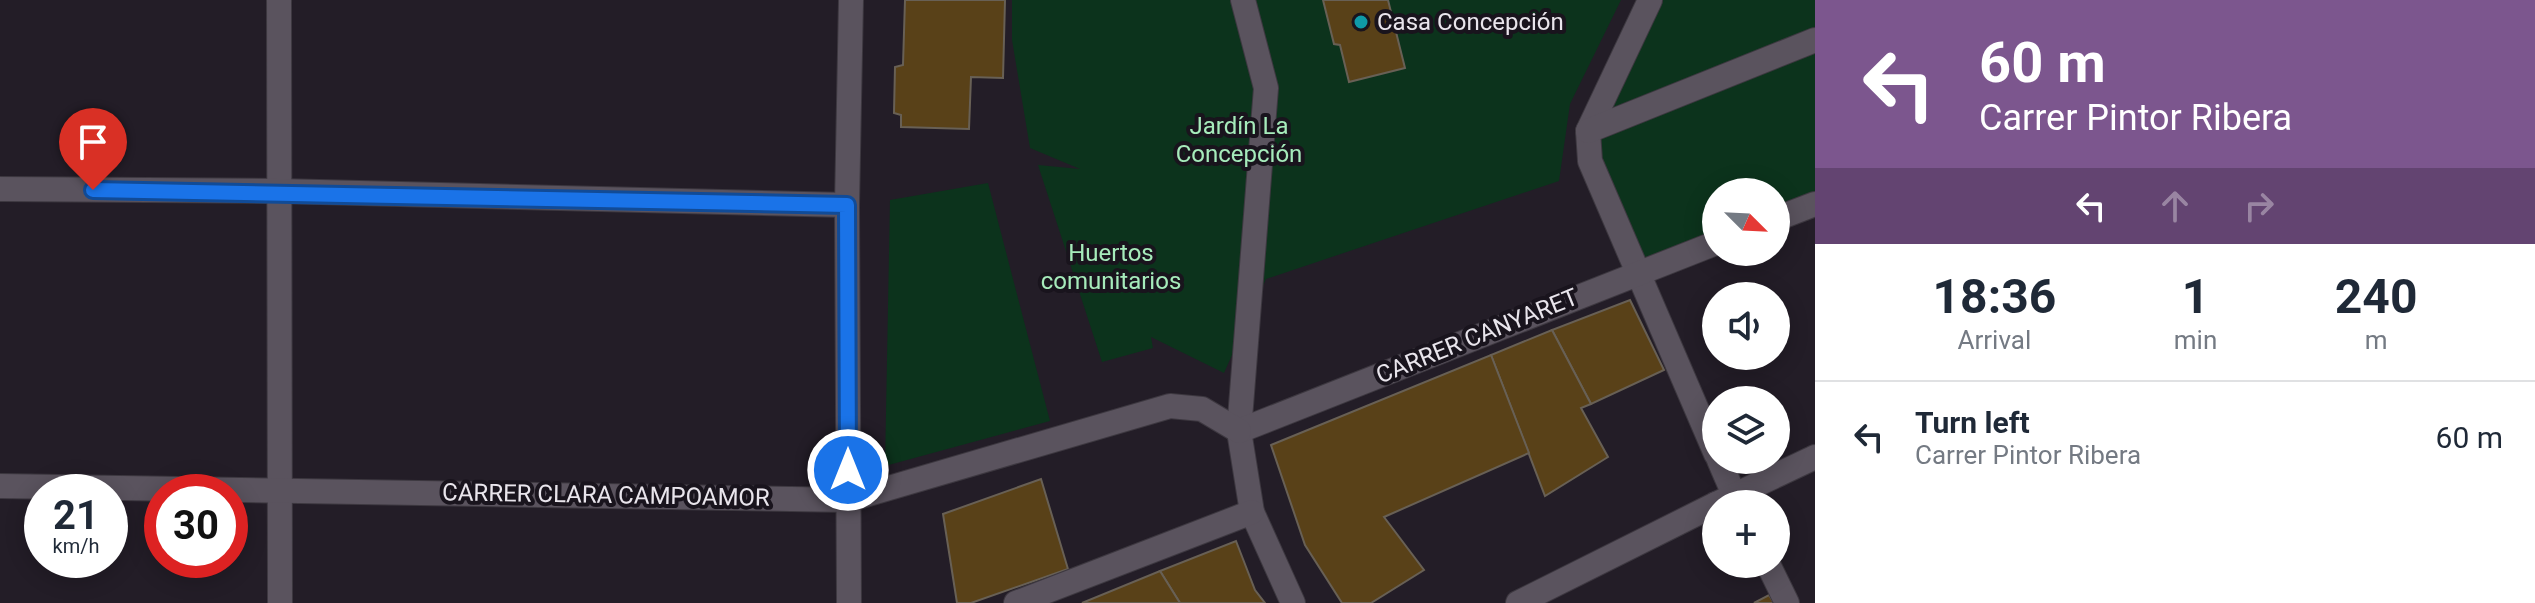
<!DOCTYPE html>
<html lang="en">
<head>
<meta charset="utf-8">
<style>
  body { margin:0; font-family:Roboto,sans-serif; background:#f6f6f7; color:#1f2937; height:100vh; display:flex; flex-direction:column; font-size:30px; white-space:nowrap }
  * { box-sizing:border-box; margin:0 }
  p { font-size:26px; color:#747a83 }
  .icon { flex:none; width:44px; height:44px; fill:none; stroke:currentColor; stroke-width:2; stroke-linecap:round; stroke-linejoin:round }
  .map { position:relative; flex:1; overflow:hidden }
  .details { display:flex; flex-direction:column; background:#fff; width:720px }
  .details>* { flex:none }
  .hud { background:#7c568e; color:#fff; overflow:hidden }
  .needle { width:52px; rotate:114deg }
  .fabs { position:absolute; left:1702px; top:178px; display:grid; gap:16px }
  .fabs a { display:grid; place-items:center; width:88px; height:88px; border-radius:50%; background:#fff; box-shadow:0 4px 20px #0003; font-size:40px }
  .speed { position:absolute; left:24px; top:474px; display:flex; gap:16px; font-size:40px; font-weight:700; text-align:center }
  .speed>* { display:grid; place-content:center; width:104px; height:104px; border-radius:50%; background:#fff; box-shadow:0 4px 20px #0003; line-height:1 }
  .speed small { font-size:20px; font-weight:400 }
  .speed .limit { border:12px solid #d22; background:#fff; color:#111 }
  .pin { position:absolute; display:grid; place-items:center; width:68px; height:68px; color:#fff; margin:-82px -34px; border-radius:50% 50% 50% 0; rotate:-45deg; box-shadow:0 0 8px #0007 }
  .pin .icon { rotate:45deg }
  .me { position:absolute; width:88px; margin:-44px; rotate:0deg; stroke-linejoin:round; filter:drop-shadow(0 0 6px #0008) }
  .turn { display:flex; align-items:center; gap:28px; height:168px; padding:0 32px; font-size:36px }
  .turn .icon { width:104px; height:104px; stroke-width:2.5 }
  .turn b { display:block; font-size:56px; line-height:68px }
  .lanes { display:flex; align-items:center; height:76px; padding:0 32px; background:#0003; justify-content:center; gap:40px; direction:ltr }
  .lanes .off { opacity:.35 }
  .eta { display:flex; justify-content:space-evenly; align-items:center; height:136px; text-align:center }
  .eta b { font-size:48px; font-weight:700; line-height:56px }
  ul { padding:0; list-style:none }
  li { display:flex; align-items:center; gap:24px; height:112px; padding:0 32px; border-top:2px solid #e0e1e3 }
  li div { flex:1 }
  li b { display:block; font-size:30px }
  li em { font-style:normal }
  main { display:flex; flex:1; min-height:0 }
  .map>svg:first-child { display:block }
  .green { fill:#0c331c }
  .building { fill:#594118; stroke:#686055; stroke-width:2 }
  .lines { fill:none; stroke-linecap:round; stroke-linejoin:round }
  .street-casing { stroke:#3d3840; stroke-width:26 }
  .street { stroke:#5a535e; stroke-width:24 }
  .route-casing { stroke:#114b97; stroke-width:20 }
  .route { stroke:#1a73e8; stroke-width:14 }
  .culture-dot { fill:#0f9aa8; stroke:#19141d; stroke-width:3 }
  .labels { text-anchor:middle; stroke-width:8; stroke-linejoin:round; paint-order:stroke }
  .poi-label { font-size:24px; fill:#e9e5ec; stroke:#19141d; text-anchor:start }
  .park-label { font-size:24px; fill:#a6ebbb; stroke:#19141d }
  .street-label { font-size:24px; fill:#e9e5ec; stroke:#19141d }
</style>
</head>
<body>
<main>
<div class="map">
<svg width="1815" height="603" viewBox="0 0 1815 603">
  <rect width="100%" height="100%" fill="#231d27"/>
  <g class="green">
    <polygon points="1012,0 1621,0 1570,104 1559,181 1266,279 1224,373 1151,337 1153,348 1102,362 1038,165 1080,169 1030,148 1012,40"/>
    <polygon points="1651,0 1815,0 1815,204 1776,219 1776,192 1716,192 1716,243 1638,273 1588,131"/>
    <polygon points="988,183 1050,421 885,466 890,200"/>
  </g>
  <g class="building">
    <polygon points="905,0 1005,0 1003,78 971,77 969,129 901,127 901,115 894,113 895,67 903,65"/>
    <polygon points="1323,0 1388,0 1405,68 1349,82 1340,45 1334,44"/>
    <polygon points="1630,300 1664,370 1591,404 1552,330"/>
    <polygon points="1552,330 1591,404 1581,408 1608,457 1545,496 1491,355"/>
    <polygon points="1491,355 1529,453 1384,517 1424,570 1371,603 1342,603 1305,545 1271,445"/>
    <polygon points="1041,479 1068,569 971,603 957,603 943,514"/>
    <polygon points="1236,541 1255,590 1265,603 1180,603 1160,571"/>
    <polygon points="1160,571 1180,603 1082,603"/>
    <polygon points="1769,595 1774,603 1754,603"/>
  </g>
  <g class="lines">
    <defs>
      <g id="street">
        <polyline points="279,0 280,603"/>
        <polyline points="1243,0 1266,88 1239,431 1252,512 1293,603"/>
        <polyline points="1650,0 1588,131 1590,161 1716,454"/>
        <polyline points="1588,131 1815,40"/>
        <polyline points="0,189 280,191 847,205"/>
        <polyline points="1776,219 1815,204"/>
        <polyline points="1239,431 1716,243"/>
        <polyline points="1719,460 1738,504"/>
        <polyline points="0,486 848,500 1170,406 1202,409 1239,431"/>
        <polyline points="1716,504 1815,457"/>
        <polyline points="1768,564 1787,603"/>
        <polyline points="849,603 847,205 851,0"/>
        <polyline points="1016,603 1252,512"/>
        <polyline points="1518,603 1716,504"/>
      </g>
    </defs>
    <use href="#street" class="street-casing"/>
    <use href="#street" class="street"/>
  </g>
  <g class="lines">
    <defs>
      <polyline id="route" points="93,190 847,205 848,470"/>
    </defs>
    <use href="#route" class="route-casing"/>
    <use href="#route" class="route"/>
  </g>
  <circle class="culture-dot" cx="1361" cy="22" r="8"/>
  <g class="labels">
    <g class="poi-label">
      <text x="1377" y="30">Casa Concepción</text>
    </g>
    <g class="park-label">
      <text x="1239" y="134">Jardín La<tspan x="1239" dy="28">Concepción</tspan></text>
      <text x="1111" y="261">Huertos<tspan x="1111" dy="28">comunitarios</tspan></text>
    </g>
    <g class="street-label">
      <text transform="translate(1477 336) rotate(-22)" y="8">CARRER CANYARET</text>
      <text transform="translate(606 495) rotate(1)" y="8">CARRER CLARA CAMPOAMOR</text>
    </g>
  </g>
</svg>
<div class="fabs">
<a><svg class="needle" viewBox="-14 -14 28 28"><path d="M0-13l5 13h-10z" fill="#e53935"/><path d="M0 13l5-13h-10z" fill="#747a83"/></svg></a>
<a><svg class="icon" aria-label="sound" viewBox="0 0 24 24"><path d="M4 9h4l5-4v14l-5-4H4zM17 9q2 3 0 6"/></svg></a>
<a><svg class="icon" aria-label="layers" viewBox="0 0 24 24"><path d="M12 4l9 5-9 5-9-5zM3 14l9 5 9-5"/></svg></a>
<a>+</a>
</div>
<div class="speed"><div>21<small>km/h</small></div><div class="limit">30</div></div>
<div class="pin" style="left:93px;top:190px;background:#d93025"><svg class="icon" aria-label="arrive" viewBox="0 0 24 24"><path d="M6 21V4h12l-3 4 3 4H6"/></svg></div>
<svg class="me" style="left:848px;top:470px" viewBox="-20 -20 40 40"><circle r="17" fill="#1a73e8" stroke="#fff" stroke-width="3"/><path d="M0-11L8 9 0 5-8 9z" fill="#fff"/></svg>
</div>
<section class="details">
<div class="hud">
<div class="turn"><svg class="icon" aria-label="left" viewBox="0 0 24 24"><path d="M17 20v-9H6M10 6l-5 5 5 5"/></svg><div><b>60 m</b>Carrer Pintor Ribera</div></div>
<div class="lanes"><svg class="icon" aria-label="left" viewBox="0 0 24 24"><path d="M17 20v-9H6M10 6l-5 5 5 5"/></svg><svg class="icon off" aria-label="ahead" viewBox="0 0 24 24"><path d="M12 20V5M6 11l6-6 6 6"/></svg><svg class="icon off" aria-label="right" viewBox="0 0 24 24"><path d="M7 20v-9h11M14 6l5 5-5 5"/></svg></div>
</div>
<div class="eta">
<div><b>18:36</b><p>Arrival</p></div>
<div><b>1</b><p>min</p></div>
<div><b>240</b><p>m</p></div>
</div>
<ul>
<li><svg class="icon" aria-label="left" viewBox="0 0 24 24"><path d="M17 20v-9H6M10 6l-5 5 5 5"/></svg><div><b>Turn left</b><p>Carrer Pintor Ribera</p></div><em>60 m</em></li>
</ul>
</section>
</main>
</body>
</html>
